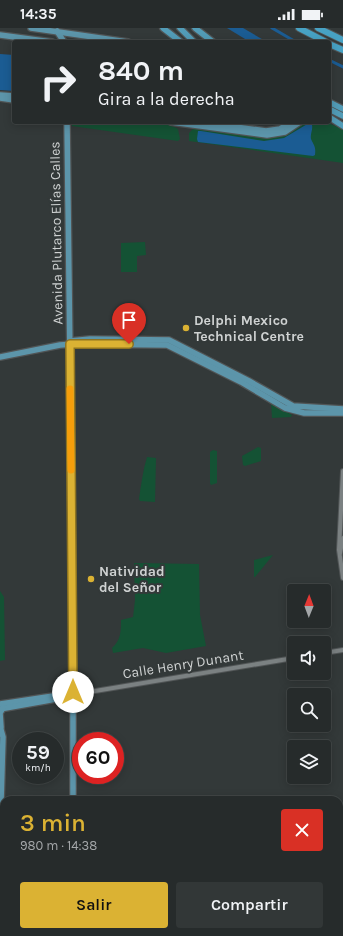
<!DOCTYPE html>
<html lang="es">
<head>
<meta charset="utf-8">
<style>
  body { margin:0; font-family:Karla,sans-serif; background:#323737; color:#f1f3f6; height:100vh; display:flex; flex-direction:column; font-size:15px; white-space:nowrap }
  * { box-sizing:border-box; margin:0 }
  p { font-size:13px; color:#a4a7a9 }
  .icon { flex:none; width:22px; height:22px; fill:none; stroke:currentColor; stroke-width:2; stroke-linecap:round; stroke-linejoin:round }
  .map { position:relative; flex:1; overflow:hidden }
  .side { position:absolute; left:0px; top:768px; width:343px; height:140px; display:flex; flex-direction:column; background:#262b2b; border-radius:12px 12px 0 0; box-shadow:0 2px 10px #0003,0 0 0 1px #424747 }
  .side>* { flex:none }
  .banner { position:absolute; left:12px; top:12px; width:319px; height:84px; border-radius:4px; box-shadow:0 2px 10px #0003,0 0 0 1px #424747; background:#262b2b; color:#f1f3f6; overflow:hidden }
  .needle { width:26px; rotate:1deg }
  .tools { position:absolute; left:287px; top:556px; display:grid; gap:8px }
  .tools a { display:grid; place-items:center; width:44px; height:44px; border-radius:4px; background:#262b2b; box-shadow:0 2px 10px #0003,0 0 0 1px #424747; font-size:20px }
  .speed { position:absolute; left:12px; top:704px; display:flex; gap:8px; font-size:20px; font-weight:700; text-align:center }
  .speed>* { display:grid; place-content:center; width:52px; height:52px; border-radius:50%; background:#262b2b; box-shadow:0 2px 10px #0003,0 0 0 1px #424747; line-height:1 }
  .speed small { font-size:10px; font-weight:400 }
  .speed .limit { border:6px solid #d22; background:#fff; color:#111 }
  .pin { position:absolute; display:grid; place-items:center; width:34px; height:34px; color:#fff; margin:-41px -17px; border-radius:50% 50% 50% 0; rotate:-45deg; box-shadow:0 0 4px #0007 }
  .pin .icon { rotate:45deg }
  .me { position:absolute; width:44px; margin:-22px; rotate:0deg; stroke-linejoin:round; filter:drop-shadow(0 0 3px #0008) }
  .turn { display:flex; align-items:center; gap:14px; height:84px; padding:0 20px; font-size:18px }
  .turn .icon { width:52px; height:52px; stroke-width:2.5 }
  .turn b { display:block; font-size:28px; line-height:34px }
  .round { display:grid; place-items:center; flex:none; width:42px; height:42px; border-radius:4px; background:#323737 }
  .head { display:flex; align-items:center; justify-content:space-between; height:68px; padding:0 20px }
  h1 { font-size:24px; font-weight:600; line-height:30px; color:#dbb233 }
  .cta { display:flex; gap:8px; margin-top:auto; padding:8px 20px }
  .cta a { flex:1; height:46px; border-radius:4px; background:#dbb233; color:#111; font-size:16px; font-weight:600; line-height:46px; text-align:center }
  .cta a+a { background:#323737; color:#f1f3f6 }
  .status { display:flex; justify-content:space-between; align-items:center; height:28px; padding:0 20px; background:#262b2b; direction:ltr }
  .status svg { height:11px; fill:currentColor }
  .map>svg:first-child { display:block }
  .green { fill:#145234 }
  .water { fill:#1b5c93 }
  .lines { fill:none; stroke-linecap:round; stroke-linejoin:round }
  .canal { stroke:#1b5c93; stroke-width:3 }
  .tertiary-casing { stroke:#515556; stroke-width:6 }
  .primary-casing { stroke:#515556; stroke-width:8 }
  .trunk-casing { stroke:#515556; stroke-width:8 }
  .motorway-casing { stroke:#515556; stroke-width:8 }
  .tertiary { stroke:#7b8182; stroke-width:4 }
  .primary { stroke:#5c95aa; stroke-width:5.5 }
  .trunk { stroke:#529cb7; stroke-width:5.5 }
  .motorway { stroke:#47a2c4; stroke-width:6 }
  .route-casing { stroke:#8e7421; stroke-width:10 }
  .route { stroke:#dbb233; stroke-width:7 }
  .slow { stroke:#f59e0b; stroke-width:7 }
  .poi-dot { fill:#dbb233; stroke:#333939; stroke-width:1.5 }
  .labels { text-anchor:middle; stroke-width:4; stroke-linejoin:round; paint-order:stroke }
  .street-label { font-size:14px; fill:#cfd2d2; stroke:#333939 }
  .poi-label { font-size:14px; font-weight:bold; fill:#cfd2d2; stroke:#333939; text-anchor:start }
</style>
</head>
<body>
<div class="status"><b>14:35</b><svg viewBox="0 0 49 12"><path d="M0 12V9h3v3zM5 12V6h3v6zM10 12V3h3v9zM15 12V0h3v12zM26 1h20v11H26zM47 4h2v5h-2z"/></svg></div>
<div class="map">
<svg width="343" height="908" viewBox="0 0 343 908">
  <rect width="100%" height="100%" fill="#333939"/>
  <g class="green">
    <path d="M 72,94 C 94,94 162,90 178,101 L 180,111 L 178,113 L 72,98 Z"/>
    <path d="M 306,94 L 325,94 L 343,101 L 343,135 L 189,113 L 189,105 L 194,100 L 265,110 C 282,110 292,103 306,94 Z"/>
    <polygon points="145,214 146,227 137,228 137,244 121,244 121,215"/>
    <polygon points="271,374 292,387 291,389 272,390"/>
    <polygon points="258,419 261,420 261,433 245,438 243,437 242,428"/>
    <polygon points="213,422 217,423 217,455 211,457 210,455 210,424"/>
    <path d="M 147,429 L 156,430 L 155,474 L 140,473 L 139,471 C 141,457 143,442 147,429 Z"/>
    <polygon points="273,527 255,549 254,549 254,532"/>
    <path d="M 134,535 L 199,536 L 200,587 L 206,618 L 166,625 L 143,620 L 113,625 L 112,620 C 121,612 121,603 121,592 L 133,589 L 135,572 Z"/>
    <polygon points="0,563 4,569 5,632 0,633"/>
  </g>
  <g class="water">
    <polygon points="227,0 243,0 267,14 250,14"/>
    <polygon points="0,26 14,27 14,63 0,62"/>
    <path d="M 309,95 L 312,97 C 313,102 310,106 311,111 C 314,118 316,118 315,127 L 313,128 L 198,114 L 197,111 L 198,103 L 201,103 L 264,113 L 284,110 Z"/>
  </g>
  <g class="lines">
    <g class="canal">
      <polyline points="272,0 296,14"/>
      <polyline points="329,32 343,39"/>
    </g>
    <defs>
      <g id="tertiary">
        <polyline points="343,443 339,522 343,550"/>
        <polyline points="340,525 343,510"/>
        <polyline points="324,625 343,622"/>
        <polyline points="73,668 77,666 294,630"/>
      </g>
      <g id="primary">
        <polyline points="31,0 128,14"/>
        <polyline points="57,3 64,14"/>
        <polyline points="0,7 52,14"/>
        <polyline points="0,67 14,68"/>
        <polyline points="0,70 14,72"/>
        <polyline points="67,94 73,570 73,772"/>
        <polyline points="171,94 267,107 285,104 300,94"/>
        <polyline points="199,94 266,103 280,101 292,94"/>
        <polyline points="70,313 90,311 169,312 249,353 293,378 343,381"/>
        <polyline points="0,329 60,317 74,316 167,317 241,354 285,380 304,385 343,385"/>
        <polyline points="0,676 73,665"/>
        <polyline points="0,681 73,668"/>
        <polyline points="0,698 3,709 1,774 4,810"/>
        <polyline points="1,699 0,685 3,680"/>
        <polyline points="339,800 343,799"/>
        <polyline points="339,809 343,808"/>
        <polyline points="0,828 1,844 0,846"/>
        <polyline points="0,851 4,849"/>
        <polyline points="0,855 4,855"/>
        <polyline points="79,904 80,908"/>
      </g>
      <g id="trunk">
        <polyline points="163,0 181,14"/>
        <polyline points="180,0 194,14"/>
        <polyline points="195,0 213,14"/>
        <polyline points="329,74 343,81"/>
        <polyline points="329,81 343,88"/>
        <polyline points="329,89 343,98"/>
      </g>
      <g id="motorway">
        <polyline points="299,0 326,14"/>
        <polyline points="318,0 343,12"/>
        <polyline points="329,16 343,22"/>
      </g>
    </defs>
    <use href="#tertiary" class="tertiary-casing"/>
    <use href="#primary" class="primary-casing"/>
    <use href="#trunk" class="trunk-casing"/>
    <use href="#motorway" class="motorway-casing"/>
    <use href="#tertiary" class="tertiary"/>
    <use href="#primary" class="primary"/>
    <use href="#trunk" class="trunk"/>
    <use href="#motorway" class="motorway"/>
  </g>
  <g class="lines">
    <defs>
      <polyline id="route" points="73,664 70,316 129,316"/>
    </defs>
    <use href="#route" class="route-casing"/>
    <use href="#route" class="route"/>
    <polyline class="slow" points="70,361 71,442"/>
  </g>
  <g class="poi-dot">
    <circle cx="186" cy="300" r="4"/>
    <circle cx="91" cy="551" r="4"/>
  </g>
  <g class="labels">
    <g class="street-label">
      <text transform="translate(56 205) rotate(-91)" y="5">Avenida Plutarco Elías Calles</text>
      <text transform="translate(183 636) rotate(-9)" y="5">Calle Henry Dunant</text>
    </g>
    <g class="poi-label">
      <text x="194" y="297">Delphi Mexico<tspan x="194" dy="16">Technical Centre</tspan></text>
      <text x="99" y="548">Natividad<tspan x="99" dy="16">del Señor</tspan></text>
    </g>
  </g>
</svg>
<div class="tools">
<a><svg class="needle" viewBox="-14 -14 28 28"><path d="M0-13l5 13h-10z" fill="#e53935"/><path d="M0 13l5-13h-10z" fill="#a4a7a9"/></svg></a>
<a><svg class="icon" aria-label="sound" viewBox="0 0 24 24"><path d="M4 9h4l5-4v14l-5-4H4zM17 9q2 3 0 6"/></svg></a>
<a><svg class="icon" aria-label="search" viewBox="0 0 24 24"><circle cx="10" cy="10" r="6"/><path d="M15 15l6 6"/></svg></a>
<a><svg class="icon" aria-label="layers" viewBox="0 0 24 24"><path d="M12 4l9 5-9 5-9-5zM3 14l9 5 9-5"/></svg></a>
</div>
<div class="speed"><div>59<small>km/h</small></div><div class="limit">60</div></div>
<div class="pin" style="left:129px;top:316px;background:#d93025"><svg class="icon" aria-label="arrive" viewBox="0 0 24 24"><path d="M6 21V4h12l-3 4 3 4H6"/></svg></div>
<svg class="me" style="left:73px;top:664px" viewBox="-20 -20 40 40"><circle r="19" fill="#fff"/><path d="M0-13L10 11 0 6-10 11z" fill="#dbb233"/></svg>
<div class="banner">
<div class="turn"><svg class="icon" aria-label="right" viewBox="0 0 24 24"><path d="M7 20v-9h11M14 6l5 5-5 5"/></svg><div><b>840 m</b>Gira a la derecha</div></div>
</div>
<section class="side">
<div class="head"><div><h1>3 min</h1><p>980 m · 14:38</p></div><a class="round" style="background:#d93025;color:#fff"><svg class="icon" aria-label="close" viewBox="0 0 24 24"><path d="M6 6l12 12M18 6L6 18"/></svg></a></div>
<div class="cta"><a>Salir</a><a>Compartir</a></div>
</section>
</div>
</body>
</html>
